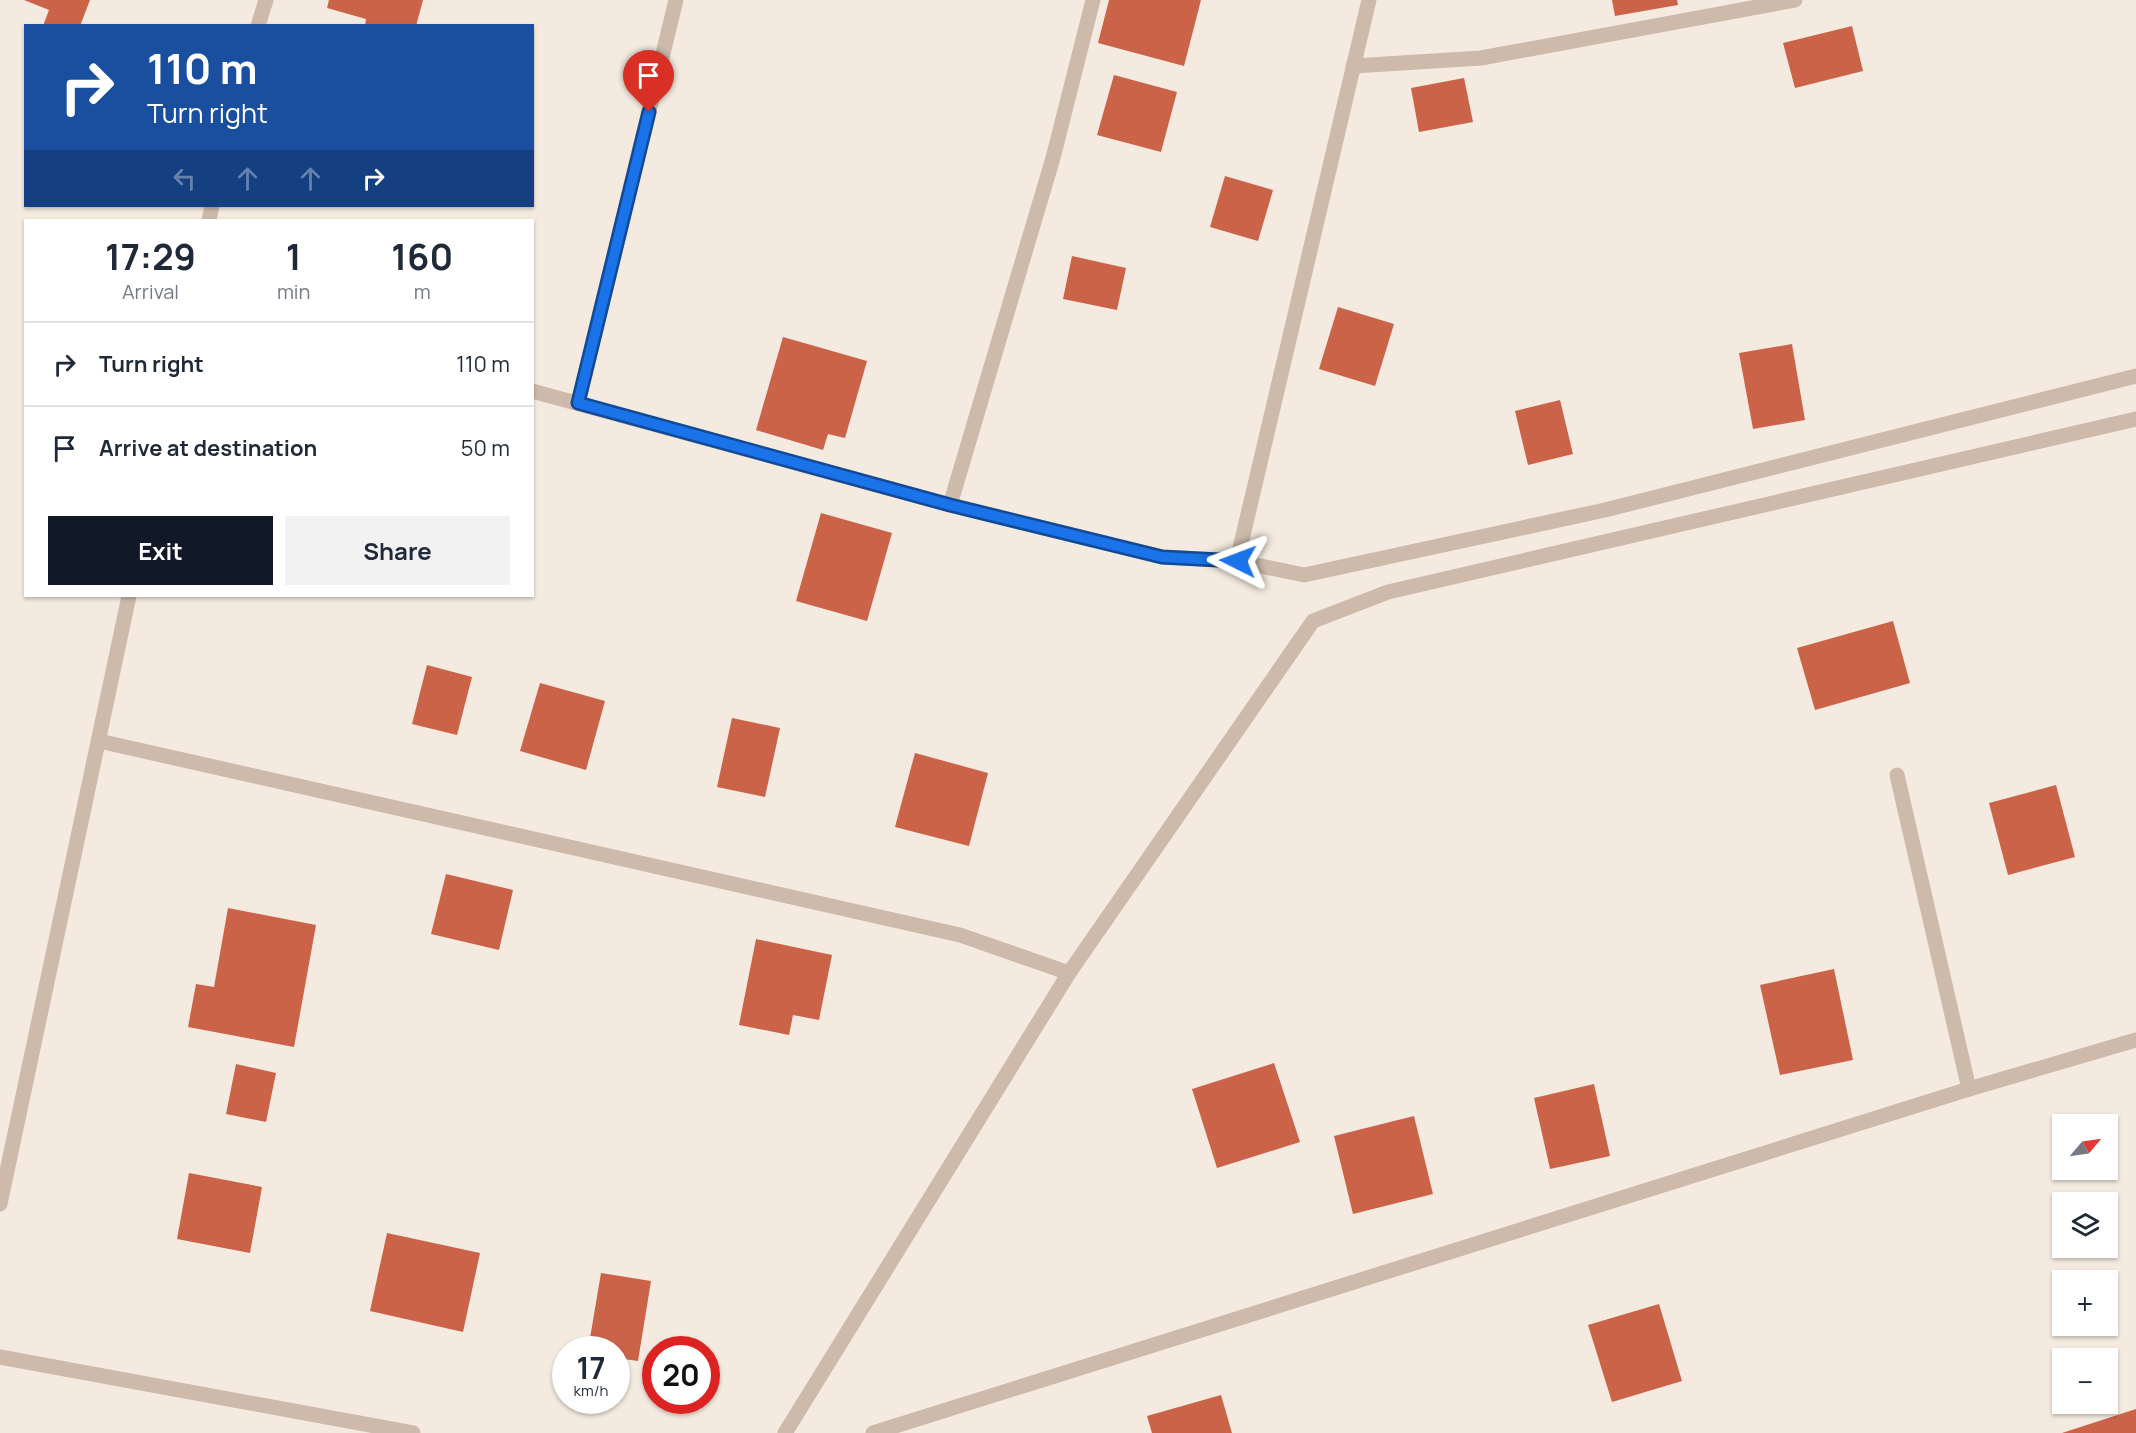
<!DOCTYPE html>
<html lang="en">
<head>
<meta charset="utf-8">
<style>
  body { margin:0; font-family:Manrope,sans-serif; background:#f2f2f3; color:#1f2937; height:100vh; display:flex; flex-direction:column; font-size:22px; white-space:nowrap }
  * { box-sizing:border-box; margin:0 }
  p { font-size:20px; color:#747a83 }
  .icon { flex:none; width:33px; height:33px; fill:none; stroke:currentColor; stroke-width:2; stroke-linecap:round; stroke-linejoin:round }
  .map { position:relative; flex:1; overflow:hidden }
  .side { position:absolute; left:24px; top:219px; width:510px; height:378px; display:flex; flex-direction:column; background:#fff; border-radius:0px; box-shadow:0 2px 4px #0004 }
  .side>* { flex:none }
  .banner { position:absolute; left:24px; top:24px; width:510px; height:183px; border-radius:0px; box-shadow:0 2px 4px #0004; background:#1a4fa0; color:#fff; overflow:hidden }
  .needle { width:39px; rotate:61deg }
  .buttons { position:absolute; left:2052px; top:1114px; display:grid; gap:12px }
  .buttons a { display:grid; place-items:center; width:66px; height:66px; border-radius:0px; background:#fff; box-shadow:0 2px 4px #0004; font-size:30px }
  .speed { position:absolute; left:552px; top:1336px; display:flex; gap:12px; font-size:30px; font-weight:700; text-align:center }
  .speed>* { display:grid; place-content:center; width:78px; height:78px; border-radius:50%; background:#fff; box-shadow:0 2px 4px #0004; line-height:1 }
  .speed small { font-size:15px; font-weight:400 }
  .speed .limit { border:9px solid #d22; background:#fff; color:#111 }
  .pin { position:absolute; display:grid; place-items:center; width:51px; height:51px; color:#fff; margin:-62px -26px; border-radius:50% 50% 50% 0; rotate:-45deg; box-shadow:0 0 6px #0007 }
  .pin .icon { rotate:45deg }
  .me { position:absolute; width:66px; margin:-33px; rotate:273deg; stroke-linejoin:round; filter:drop-shadow(0 0 4px #0008) }
  .turn { display:flex; align-items:center; gap:21px; height:126px; padding:0 24px; font-size:27px }
  .turn .icon { width:78px; height:78px; stroke-width:2.5 }
  .turn b { display:block; font-size:42px; line-height:51px }
  .lanes { display:flex; align-items:center; height:57px; padding:0 24px; background:#0003; justify-content:center; gap:30px; direction:ltr }
  .lanes .off { opacity:.35 }
  .eta { display:flex; justify-content:space-evenly; align-items:center; height:102px; text-align:center }
  .eta b { font-size:36px; font-weight:700; line-height:42px }
  .primary-button { display:flex; gap:12px; margin-top:auto; padding:12px 24px }
  .primary-button a { flex:1; height:69px; border-radius:0px; background:#111827; color:#fff; font-size:24px; font-weight:700; line-height:69px; text-align:center }
  .primary-button a+a { background:#f2f2f3; color:#1f2937 }
  ul { padding:0; list-style:none }
  li { display:flex; align-items:center; gap:18px; height:84px; padding:0 24px; border-top:2px solid #e0e1e3 }
  li div { flex:1 }
  li b { display:block; font-size:22px }
  li em { font-style:normal }
  .map>svg:first-child { display:block }
  .building { fill:#cb6348 }
  .lines { fill:none; stroke-linecap:round; stroke-linejoin:round }
  .lane { stroke:#cdbaab; stroke-width:15 }
  .route-casing { stroke:#114b97; stroke-width:15 }
  .route { stroke:#1a73e8; stroke-width:10 }
</style>
</head>
<body>
<div class="map">
<svg width="2136" height="1433" viewBox="0 0 2136 1433">
  <rect width="100%" height="100%" fill="#f4eae0"/>
  <g class="building">
    <polygon points="24,0 90,0 80,26 43,26 49,10"/>
    <polygon points="329,0 423,0 416,26 365,26 366,19 327,8"/>
    <polygon points="1109,0 1201,0 1184,66 1098,43"/>
    <polygon points="1612,0 1677,0 1678,5 1615,16"/>
    <polygon points="1852,26 1863,71 1795,88 1783,43"/>
    <polygon points="1114,75 1177,92 1161,152 1097,135"/>
    <polygon points="1464,78 1473,122 1419,132 1411,88"/>
    <polygon points="1225,176 1273,190 1258,241 1210,227"/>
    <polygon points="1072,256 1126,268 1117,310 1063,299"/>
    <polygon points="1338,307 1394,324 1375,386 1319,369"/>
    <polygon points="783,337 867,361 845,438 828,434 823,450 756,430"/>
    <polygon points="1792,344 1805,420 1753,429 1739,353"/>
    <polygon points="1560,400 1573,454 1528,465 1515,411"/>
    <polygon points="821,513 892,533 867,621 796,601"/>
    <polygon points="1893,621 1910,683 1815,710 1797,648"/>
    <polygon points="427,665 472,677 457,735 412,724"/>
    <polygon points="540,683 605,701 586,770 520,751"/>
    <polygon points="732,718 780,728 765,797 717,787"/>
    <polygon points="915,753 988,773 969,846 895,827"/>
    <polygon points="2056,785 2075,857 2008,875 1989,803"/>
    <polygon points="446,874 513,890 499,950 431,934"/>
    <polygon points="228,908 316,925 294,1047 188,1027 196,984 214,987"/>
    <polygon points="756,939 832,955 819,1020 793,1015 789,1035 739,1025"/>
    <polygon points="1834,969 1853,1060 1780,1075 1760,985"/>
    <polygon points="1274,1063 1300,1142 1217,1168 1192,1089"/>
    <polygon points="236,1064 276,1073 266,1122 226,1114"/>
    <polygon points="1594,1084 1610,1156 1550,1169 1534,1098"/>
    <polygon points="1414,1116 1433,1194 1353,1214 1334,1136"/>
    <polygon points="189,1173 262,1187 250,1253 177,1239"/>
    <polygon points="387,1233 480,1253 463,1332 370,1311"/>
    <polygon points="601,1273 651,1281 638,1361 616,1358 616,1350 588,1350"/>
    <polygon points="1659,1304 1682,1381 1612,1402 1588,1325"/>
    <polygon points="1221,1395 1232,1433 1152,1433 1147,1416"/>
    <polygon points="2136,1409 2136,1433 2062,1433"/>
  </g>
  <g class="lines">
    <g class="lane">
      <polyline points="258,26 266,0"/>
      <polyline points="1353,66 1481,58 1795,0"/>
      <polyline points="209,220 212,206"/>
      <polyline points="532,391 950,505 1163,557 1237,561 1304,575 1605,510 2136,376"/>
      <polyline points="578,403 676,0"/>
      <polyline points="950,505 1053,158 1093,0"/>
      <polyline points="1237,561 1369,0"/>
      <polyline points="99,741 960,935 1069,973"/>
      <polyline points="1897,775 1969,1089"/>
      <polyline points="0,1204 129,596"/>
      <polyline points="0,1357 413,1433"/>
      <polyline points="785,1433 1069,973 1313,621 1388,592 2136,419"/>
      <polyline points="873,1433 1969,1089 2136,1040"/>
    </g>
  </g>
  <g class="lines">
    <defs>
      <polyline id="route" points="649,112 578,403 950,505 1162,557 1238,561"/>
    </defs>
    <use href="#route" class="route-casing"/>
    <use href="#route" class="route"/>
  </g>
</svg>
<div class="buttons">
<a><svg class="needle" viewBox="-14 -14 28 28"><path d="M0-13l5 13h-10z" fill="#e53935"/><path d="M0 13l5-13h-10z" fill="#747a83"/></svg></a>
<a><svg class="icon" aria-label="layers" viewBox="0 0 24 24"><path d="M12 4l9 5-9 5-9-5zM3 14l9 5 9-5"/></svg></a>
<a>+</a>
<a>−</a>
</div>
<div class="speed"><div>17<small>km/h</small></div><div class="limit">20</div></div>
<div class="pin" style="left:649px;top:112px;background:#d93025"><svg class="icon" aria-label="arrive" viewBox="0 0 24 24"><path d="M6 21V4h12l-3 4 3 4H6"/></svg></div>
<svg class="me" style="left:1238px;top:561px" viewBox="-20 -20 40 40"><path d="M0-17L14 15 0 8-14 15z" fill="#1a73e8" stroke="#fff" stroke-width="4"/></svg>
<div class="banner">
<div class="turn"><svg class="icon" aria-label="right" viewBox="0 0 24 24"><path d="M7 20v-9h11M14 6l5 5-5 5"/></svg><div><b>110 m</b>Turn right</div></div>
<div class="lanes"><svg class="icon off" aria-label="left" viewBox="0 0 24 24"><path d="M17 20v-9H6M10 6l-5 5 5 5"/></svg><svg class="icon off" aria-label="ahead" viewBox="0 0 24 24"><path d="M12 20V5M6 11l6-6 6 6"/></svg><svg class="icon off" aria-label="ahead" viewBox="0 0 24 24"><path d="M12 20V5M6 11l6-6 6 6"/></svg><svg class="icon" aria-label="right" viewBox="0 0 24 24"><path d="M7 20v-9h11M14 6l5 5-5 5"/></svg></div>
</div>
<section class="side">
<div class="eta">
<div><b>17:29</b><p>Arrival</p></div>
<div><b>1</b><p>min</p></div>
<div><b>160</b><p>m</p></div>
</div>
<ul>
<li><svg class="icon" aria-label="right" viewBox="0 0 24 24"><path d="M7 20v-9h11M14 6l5 5-5 5"/></svg><div><b>Turn right</b></div><em>110 m</em></li>
<li><svg class="icon" aria-label="arrive" viewBox="0 0 24 24"><path d="M6 21V4h12l-3 4 3 4H6"/></svg><div><b>Arrive at destination</b></div><em>50 m</em></li>
</ul>
<div class="primary-button"><a>Exit</a><a>Share</a></div>
</section>
</div>
</body>
</html>
